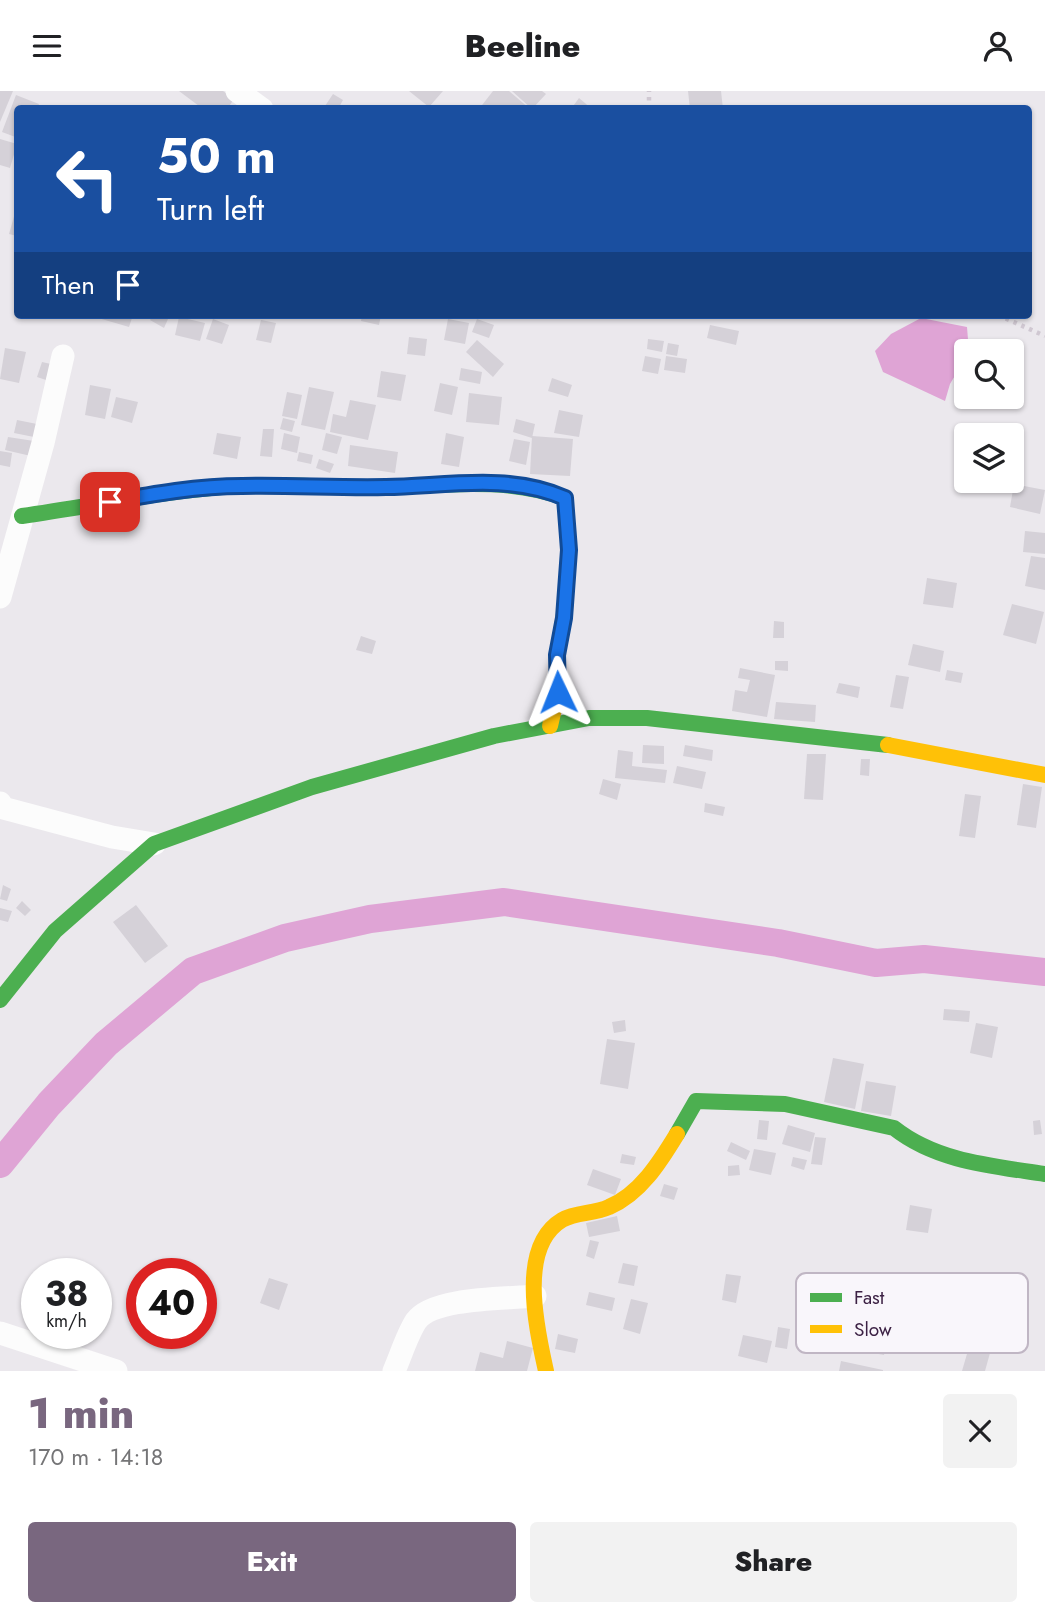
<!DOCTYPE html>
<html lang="en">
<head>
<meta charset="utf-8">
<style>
  body { margin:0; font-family:Jost,sans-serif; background:#f2f2f2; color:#202124; height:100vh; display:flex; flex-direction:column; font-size:26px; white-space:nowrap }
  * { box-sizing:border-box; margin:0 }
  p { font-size:23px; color:#757577 }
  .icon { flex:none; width:38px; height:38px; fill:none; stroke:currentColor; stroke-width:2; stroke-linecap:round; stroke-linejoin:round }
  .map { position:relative; height:1280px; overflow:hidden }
  .drawer { display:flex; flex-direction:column; background:#fff; flex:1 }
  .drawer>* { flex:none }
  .top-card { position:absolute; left:14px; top:14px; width:1018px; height:214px; border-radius:7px; box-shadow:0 2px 5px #0004; background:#1a4fa0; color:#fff; overflow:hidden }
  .controls { position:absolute; left:954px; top:248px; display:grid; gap:14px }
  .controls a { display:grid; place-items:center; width:70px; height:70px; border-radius:7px; background:#fff; box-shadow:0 2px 5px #0004; font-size:35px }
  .speed { position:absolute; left:21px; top:1167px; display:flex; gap:14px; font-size:35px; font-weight:700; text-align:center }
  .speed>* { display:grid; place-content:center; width:91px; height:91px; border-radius:50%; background:#fff; box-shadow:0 2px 5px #0004; line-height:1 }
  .speed small { font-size:18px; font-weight:400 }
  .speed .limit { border:10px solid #d22; background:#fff; color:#111 }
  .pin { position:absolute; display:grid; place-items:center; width:60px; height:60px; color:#fff; margin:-30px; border-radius:14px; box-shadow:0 4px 10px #0006 }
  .me { position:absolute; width:77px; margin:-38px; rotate:358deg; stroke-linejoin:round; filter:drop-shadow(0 0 5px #0008) }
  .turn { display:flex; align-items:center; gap:24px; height:147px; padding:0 28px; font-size:32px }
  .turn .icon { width:91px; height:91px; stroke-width:2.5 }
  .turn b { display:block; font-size:49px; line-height:60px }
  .then { display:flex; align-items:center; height:66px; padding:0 28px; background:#0003; gap:14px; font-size:26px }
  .round { display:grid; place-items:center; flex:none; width:74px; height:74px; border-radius:7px; background:#f2f2f2 }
  .summary { display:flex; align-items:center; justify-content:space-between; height:119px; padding:0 28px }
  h1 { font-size:42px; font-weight:800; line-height:52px; color:#79677f }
  .button { display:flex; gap:14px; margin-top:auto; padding:14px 28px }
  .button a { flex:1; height:80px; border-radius:7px; background:#79677f; color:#fff; font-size:28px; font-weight:800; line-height:80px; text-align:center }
  .button a+a { background:#f2f2f2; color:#202124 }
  header { display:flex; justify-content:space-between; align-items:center; height:91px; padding:0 28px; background:#fff; font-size:32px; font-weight:800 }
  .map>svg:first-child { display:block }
  .water { fill:#dfa4d5 }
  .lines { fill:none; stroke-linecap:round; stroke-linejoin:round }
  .canal { stroke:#dfa4d5; stroke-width:28 }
  .building { fill:#d5d1d8 }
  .path { stroke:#d0c8d2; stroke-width:4.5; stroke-dasharray:3.5 5; stroke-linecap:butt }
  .street { stroke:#fcfcfc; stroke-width:23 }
  .fast { stroke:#4caf50; stroke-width:16 }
  .slow { stroke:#ffc107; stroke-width:16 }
  .route-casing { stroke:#114b97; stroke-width:18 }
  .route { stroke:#1a73e8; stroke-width:12 }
  .key { fill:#f9f6fb; stroke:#c0b6c4; stroke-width:2 }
  .key-label { font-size:19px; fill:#3c2144 }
</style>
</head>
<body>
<header><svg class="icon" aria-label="menu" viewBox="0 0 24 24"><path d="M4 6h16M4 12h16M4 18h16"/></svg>Beeline<svg class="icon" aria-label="person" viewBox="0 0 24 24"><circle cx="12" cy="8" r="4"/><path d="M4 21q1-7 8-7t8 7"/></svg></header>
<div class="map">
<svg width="1045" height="1280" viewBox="0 0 1045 1280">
  <rect width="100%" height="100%" fill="#ebe8ed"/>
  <polygon class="water" points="921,227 967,236 969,261 966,261 966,266 950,293 945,310 883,281 875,260 891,243"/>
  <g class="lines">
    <polyline class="canal" points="0,1073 49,1013 106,953 193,880 285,847 370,828 504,811 778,852 876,872 924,868 1045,881"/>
  </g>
  <g class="building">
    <polygon points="0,0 13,0 0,31"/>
    <polygon points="179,0 223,0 234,8 227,18 203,18"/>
    <polygon points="409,0 443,0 429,16"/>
    <polygon points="493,0 509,0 530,18 479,18"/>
    <polygon points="512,0 542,0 546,3 532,18"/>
    <polygon points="688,0 721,0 723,18 690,18"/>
    <polygon points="333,3 343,9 338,18 323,18"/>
    <polygon points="16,4 39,13 37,18 18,18 18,47 2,41"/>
    <polygon points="579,7 592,18 571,18"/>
    <polygon points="0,48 17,53 10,77 0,74"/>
    <polygon points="15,122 18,122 17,145 9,143"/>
    <polygon points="88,224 133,224 129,236"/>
    <polygon points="153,224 168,228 164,237 150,229"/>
    <polygon points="362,224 381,224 379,234 361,230"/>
    <polygon points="179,226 205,232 200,250 175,244"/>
    <polygon points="213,228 229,234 222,253 206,248"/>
    <polygon points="448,228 469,232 465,253 444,249"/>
    <polygon points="477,228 494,234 489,247 472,241"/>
    <polygon points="261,229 276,232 271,252 256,249"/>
    <polygon points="710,234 739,240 736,254 707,247"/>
    <polygon points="409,246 427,248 425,265 407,263"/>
    <polygon points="648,248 664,250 662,261 647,258"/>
    <polygon points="477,249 504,273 493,286 466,261"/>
    <polygon points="668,252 679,254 677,265 666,263"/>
    <polygon points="5,257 26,261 19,292 0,288"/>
    <polygon points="645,265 661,268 658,283 642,280"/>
    <polygon points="666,265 687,268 685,282 664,279"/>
    <polygon points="42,271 51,273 46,289 37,286"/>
    <polygon points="461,277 482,281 480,293 459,289"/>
    <polygon points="381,280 406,284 401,310 377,306"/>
    <polygon points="552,287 572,294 568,306 548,300"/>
    <polygon points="440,292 458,296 452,324 434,320"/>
    <polygon points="90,294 111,298 105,328 85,324"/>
    <polygon points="309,296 334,301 325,339 301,334"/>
    <polygon points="287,301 302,304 297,328 282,325"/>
    <polygon points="469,302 502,306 499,334 466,331"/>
    <polygon points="116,306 138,311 132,332 111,326"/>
    <polygon points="350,309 376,314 368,349 330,341 333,323 346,326"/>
    <polygon points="559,319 583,324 579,346 554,342"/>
    <polygon points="283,327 295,330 292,341 280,338"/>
    <polygon points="516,328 535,333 532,347 513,341"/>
    <polygon points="17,329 37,333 34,346 14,342"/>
    <polygon points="263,338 274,338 272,366 260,365"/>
    <polygon points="217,342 241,346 237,368 213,363"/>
    <polygon points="284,342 300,346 297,362 281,358"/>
    <polygon points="326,342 342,346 337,363 322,359"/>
    <polygon points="446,342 464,346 459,376 441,373"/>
    <polygon points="532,345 573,348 570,385 530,383"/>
    <polygon points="8,346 34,350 31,365 5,359"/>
    <polygon points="514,348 530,351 526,374 509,370"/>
    <polygon points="350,354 398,361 395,382 348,375"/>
    <polygon points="0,360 12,362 10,376 0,374"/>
    <polygon points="299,361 313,364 311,373 297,370"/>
    <polygon points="319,368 334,373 330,382 316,377"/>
    <polygon points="1014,393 1045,399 1040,423 1010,416"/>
    <polygon points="1025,440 1045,442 1045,463 1023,461"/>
    <polygon points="1031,465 1045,467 1045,499 1025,495"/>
    <polygon points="927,487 957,492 953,517 923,513"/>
    <polygon points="1012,513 1044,521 1036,553 1003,544"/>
    <polygon points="774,530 784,531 784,547 773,547"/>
    <polygon points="361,545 376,550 372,563 356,559"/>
    <polygon points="913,553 944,560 940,581 908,574"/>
    <polygon points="775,570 788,570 788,580 775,579"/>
    <polygon points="740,577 775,584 767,626 732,620 735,599 747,601 750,589 738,587"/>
    <polygon points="947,579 963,582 961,592 945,589"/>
    <polygon points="896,584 909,586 903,618 890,616"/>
    <polygon points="839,592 860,596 858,607 836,602"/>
    <polygon points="776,611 816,614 815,631 774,628"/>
    <polygon points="643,654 664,655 664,673 642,672"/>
    <polygon points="685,654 713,659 712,670 683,665"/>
    <polygon points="618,659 633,661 632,675 667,679 665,692 615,687"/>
    <polygon points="807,663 826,663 823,709 804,708"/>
    <polygon points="861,668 870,668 869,685 860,684"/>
    <polygon points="677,675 706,681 702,698 673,692"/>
    <polygon points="603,688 621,693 617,709 599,703"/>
    <polygon points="1023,693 1042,696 1036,737 1017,734"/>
    <polygon points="965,703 981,705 975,747 959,745"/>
    <polygon points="705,712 725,716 723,725 704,721"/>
    <polygon points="3,794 11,798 7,810 0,808"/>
    <polygon points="22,810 31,819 25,825 16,817"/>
    <polygon points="136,814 168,855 145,872 113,831"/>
    <polygon points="0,817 12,820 8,831 0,829"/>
    <polygon points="944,918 970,920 969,931 943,929"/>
    <polygon points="625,929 626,940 614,942 612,931"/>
    <polygon points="976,932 998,936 992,967 970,962"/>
    <polygon points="607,948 635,952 628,998 600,993"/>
    <polygon points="833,967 864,973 855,1018 824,1011"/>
    <polygon points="866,990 896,995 891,1025 861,1020"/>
    <polygon points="759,1029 769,1030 767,1049 757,1048"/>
    <polygon points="1040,1029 1042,1043 1034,1044 1033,1030"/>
    <polygon points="788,1034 815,1042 810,1061 782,1053"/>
    <polygon points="815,1046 826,1047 822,1074 811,1073"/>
    <polygon points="731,1051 750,1060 746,1069 727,1060"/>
    <polygon points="754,1058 776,1062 771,1084 749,1079"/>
    <polygon points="622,1063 636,1066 634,1074 620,1072"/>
    <polygon points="793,1066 807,1069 804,1079 791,1075"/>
    <polygon points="739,1074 740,1084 728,1085 728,1075"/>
    <polygon points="593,1078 621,1088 615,1104 587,1094"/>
    <polygon points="664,1093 678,1097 674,1109 660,1105"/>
    <polygon points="910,1114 932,1118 928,1142 906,1139"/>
    <polygon points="617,1125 620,1140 589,1146 586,1132"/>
    <polygon points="590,1149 599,1151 594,1168 586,1165"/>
    <polygon points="623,1172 638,1175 634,1195 618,1192"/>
    <polygon points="726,1183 741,1185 736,1212 722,1209"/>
    <polygon points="269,1187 288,1193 279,1219 260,1212"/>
    <polygon points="589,1201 615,1207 612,1220 586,1214"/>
    <polygon points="631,1208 648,1212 640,1243 623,1238"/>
    <polygon points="778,1236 790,1238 787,1258 775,1256"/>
    <polygon points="878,1239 889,1241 884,1264 873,1262"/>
    <polygon points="558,1243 578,1248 575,1262 555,1258"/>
    <polygon points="743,1244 772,1250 767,1272 738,1265"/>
    <polygon points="507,1250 533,1257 527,1280 475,1280 480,1261 503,1267"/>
    <polygon points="969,1256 990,1262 985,1280 962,1280"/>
    <polygon points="841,1270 883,1279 883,1280 839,1280"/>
  </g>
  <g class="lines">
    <g class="path">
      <polyline points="649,18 649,0"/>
      <polyline points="998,224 1045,245"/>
    </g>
    <g class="street">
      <polyline points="237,0 262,18"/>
      <polyline points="0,506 43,352 63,265"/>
      <polyline points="0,712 3,717 112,746 154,753"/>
      <polyline points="0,1242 116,1280"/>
      <path d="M 394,1280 C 401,1264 407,1244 416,1230 C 433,1206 507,1208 535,1205"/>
    </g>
    <g class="fast">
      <path d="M 22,425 C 94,415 165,399 238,395 C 287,392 337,398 386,396 C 448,394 506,386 565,407 L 569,459 L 565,517"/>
      <polyline points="0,909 55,840 154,753 312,696 494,645 589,627 647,627 888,654"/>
      <path d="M 677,1043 L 696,1010 L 785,1013 L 894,1037 C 937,1071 993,1075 1045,1083"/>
    </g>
    <g class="slow">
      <polyline points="550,635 558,601 557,564 565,517"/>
      <polyline points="888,654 1045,684"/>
      <path d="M 546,1280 C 537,1239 517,1156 562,1129 C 576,1121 594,1123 609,1116 C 640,1103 660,1071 677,1043"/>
    </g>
  </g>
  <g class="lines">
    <defs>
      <path id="route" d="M 110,411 C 153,403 198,395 242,395 C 290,394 338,397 386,396 C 446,395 509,382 565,407 L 569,459 L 564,527 L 557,564 L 558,601"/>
    </defs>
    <use href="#route" class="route-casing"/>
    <use href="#route" class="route"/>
  </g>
  <rect x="796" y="1182" width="232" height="80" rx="10" class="key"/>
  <rect x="810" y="1202" width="32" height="9" fill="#4caf50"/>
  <rect x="810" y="1234" width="32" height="8" fill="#ffc107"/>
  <g class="key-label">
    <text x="854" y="1213">Fast</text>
    <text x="854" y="1245">Slow</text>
  </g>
</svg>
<div class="controls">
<a><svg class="icon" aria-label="search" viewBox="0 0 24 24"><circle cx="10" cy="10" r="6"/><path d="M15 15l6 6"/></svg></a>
<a><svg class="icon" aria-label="layers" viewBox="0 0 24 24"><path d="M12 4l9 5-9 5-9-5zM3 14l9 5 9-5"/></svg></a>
</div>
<div class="speed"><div>38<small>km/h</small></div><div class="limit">40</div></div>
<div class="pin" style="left:110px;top:411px;background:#d93025"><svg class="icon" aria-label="arrive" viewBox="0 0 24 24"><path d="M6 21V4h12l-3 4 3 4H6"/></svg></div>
<svg class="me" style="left:558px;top:601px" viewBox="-20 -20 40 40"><path d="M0-17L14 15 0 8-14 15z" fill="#1a73e8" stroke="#fff" stroke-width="4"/></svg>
<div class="top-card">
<div class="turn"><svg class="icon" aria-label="left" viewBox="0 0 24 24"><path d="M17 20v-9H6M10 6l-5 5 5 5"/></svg><div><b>50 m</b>Turn left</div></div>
<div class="then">Then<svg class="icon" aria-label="arrive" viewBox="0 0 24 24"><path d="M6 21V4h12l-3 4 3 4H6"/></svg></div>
</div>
</div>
<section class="drawer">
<div class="summary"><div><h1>1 min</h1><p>170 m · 14:18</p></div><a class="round"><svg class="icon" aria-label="close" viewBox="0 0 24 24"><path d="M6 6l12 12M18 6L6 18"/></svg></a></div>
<div class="button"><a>Exit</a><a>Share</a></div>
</section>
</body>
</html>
